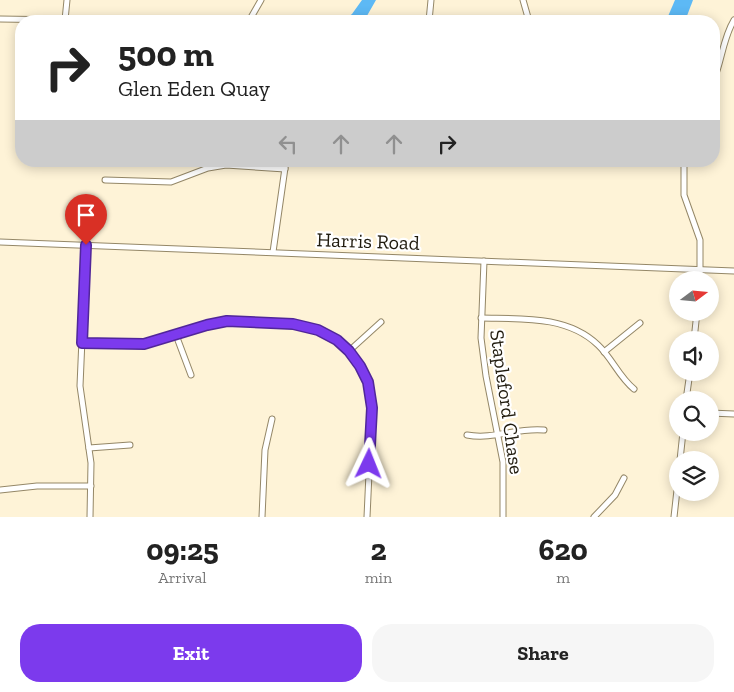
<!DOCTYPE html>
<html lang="en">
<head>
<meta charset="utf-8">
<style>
  body { margin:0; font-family:"Zilla Slab",serif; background:#f6f6f6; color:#222; height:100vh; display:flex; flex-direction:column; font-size:19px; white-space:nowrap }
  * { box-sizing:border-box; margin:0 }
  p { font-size:16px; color:#767676 }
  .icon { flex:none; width:28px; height:28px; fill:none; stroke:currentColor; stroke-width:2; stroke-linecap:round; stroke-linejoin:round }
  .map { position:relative; height:517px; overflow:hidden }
  .drawer { display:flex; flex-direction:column; background:#fff; flex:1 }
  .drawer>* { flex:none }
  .top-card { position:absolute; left:15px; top:15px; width:705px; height:152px; border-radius:20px; box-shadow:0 2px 12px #0003; background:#fff; color:#222; overflow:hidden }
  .needle { width:32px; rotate:74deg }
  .buttons { position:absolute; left:669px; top:271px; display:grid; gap:10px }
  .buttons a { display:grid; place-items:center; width:50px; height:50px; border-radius:50%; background:#fff; box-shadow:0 2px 12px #0003; font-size:25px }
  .pin { position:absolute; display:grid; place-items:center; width:42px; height:42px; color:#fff; margin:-51px -21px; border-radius:50% 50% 50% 0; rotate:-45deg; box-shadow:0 0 5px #0007 }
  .pin .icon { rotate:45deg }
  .me { position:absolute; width:55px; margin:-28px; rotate:2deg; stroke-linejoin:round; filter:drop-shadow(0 0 4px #0008) }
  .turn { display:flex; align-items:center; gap:18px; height:105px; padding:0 20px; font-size:22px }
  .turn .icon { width:65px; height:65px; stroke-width:2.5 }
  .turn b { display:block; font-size:35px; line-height:42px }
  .lanes { display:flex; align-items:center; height:48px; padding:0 20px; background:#0003; justify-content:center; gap:25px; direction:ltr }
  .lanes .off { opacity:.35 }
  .eta { display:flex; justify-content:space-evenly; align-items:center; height:85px; text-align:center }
  .eta b { font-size:30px; font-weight:700; line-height:35px }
  .action { display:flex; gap:10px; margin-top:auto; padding:10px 20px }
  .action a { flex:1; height:58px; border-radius:20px; background:#7c3aed; color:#fff; font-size:20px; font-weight:700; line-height:58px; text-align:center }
  .action a+a { background:#f6f6f6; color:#222 }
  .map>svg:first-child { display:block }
  .water { fill:#5db9f5 }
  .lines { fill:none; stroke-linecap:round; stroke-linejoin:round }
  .street-casing { stroke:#948767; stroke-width:7 }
  .street { stroke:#fff; stroke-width:5 }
  .route-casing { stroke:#51269a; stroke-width:12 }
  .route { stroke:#7c3aed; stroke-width:9 }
  .labels { text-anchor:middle; stroke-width:4.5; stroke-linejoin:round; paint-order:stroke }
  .street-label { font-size:20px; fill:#201b0e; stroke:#fff }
</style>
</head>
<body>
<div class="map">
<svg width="734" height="517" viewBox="0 0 734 517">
  <rect width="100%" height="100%" fill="#fef3d7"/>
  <g class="water">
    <polygon points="362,0 376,0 364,21 343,21 352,14"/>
    <polygon points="675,0 693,0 685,21 666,21"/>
  </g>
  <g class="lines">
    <defs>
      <g id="street">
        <polyline points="523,0 529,21"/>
        <polyline points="0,19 128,21"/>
        <polyline points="65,20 67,0"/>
        <polyline points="249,21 261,0"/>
        <polyline points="429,21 431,0"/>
        <path d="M 714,79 C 722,60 723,38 734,20"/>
        <polyline points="684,161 684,195 700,240 700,280"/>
        <polyline points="105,180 171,182 208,168 226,165 285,169"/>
        <polyline points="0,242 734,271"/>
        <polyline points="86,245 80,386 91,463 90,517"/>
        <polyline points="273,252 286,161"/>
        <polyline points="484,261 481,338 486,376 503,462 503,517"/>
        <path d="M 481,318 C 520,319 567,315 598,345 C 612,358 619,377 634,389"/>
        <polyline points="176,335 191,375"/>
        <polyline points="694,340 697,312"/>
        <path d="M 82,343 C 102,344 123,347 143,344 C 169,341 192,326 217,322 C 230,320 245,322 259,322 C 275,323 292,322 308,326 C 346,335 370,371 372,408 L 367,517"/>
        <polyline points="349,351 381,322"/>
        <polyline points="604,352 640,323"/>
        <polyline points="686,400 690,372"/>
        <polyline points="710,413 734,414"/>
        <path d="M 467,435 C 494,440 518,427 544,430"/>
        <polyline points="89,448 130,445"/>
        <polyline points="680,460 683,432"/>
        <polyline points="0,490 37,486 91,486"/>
        <polyline points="262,517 265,450 272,419"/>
        <polyline points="594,517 615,495 624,478"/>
        <polyline points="674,517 678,481"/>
      </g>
    </defs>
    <use href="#street" class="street-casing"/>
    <use href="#street" class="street"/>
  </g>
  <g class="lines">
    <defs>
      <polyline id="route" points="86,245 82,343 144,344 207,325 227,321 293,324 318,330 337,340 349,351 360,366 368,382 372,408 369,464"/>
    </defs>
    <use href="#route" class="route-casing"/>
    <use href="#route" class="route"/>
  </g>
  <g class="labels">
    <g class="street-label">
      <text transform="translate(368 241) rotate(2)" y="7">Harris Road</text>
      <text transform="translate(507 402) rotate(82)" y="7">Stapleford Chase</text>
    </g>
  </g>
</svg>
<div class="buttons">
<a><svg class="needle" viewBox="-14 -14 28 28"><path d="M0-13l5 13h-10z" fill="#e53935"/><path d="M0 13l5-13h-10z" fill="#767676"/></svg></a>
<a><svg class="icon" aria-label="sound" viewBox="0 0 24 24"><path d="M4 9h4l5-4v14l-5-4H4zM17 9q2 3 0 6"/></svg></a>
<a><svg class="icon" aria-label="search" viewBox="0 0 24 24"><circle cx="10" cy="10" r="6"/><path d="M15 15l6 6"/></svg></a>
<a><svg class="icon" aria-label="layers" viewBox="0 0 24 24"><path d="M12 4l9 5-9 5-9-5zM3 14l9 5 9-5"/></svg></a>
</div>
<div class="pin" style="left:86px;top:245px;background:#d93025"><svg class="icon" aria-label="arrive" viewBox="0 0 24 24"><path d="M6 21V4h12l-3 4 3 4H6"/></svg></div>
<svg class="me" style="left:369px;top:464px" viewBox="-20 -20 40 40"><path d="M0-17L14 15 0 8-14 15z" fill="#7c3aed" stroke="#fff" stroke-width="4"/></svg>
<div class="top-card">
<div class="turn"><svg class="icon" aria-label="right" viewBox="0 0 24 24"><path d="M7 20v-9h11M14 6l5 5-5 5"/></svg><div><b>500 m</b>Glen Eden Quay</div></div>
<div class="lanes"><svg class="icon off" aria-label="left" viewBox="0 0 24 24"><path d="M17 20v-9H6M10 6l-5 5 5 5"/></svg><svg class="icon off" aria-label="ahead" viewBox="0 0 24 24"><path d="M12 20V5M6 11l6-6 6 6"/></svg><svg class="icon off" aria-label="ahead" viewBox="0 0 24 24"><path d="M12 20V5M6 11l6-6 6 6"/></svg><svg class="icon" aria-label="right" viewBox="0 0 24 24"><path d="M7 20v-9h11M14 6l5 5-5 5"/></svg></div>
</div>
</div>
<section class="drawer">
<div class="eta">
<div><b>09:25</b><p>Arrival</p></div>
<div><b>2</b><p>min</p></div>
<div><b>620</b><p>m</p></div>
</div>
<div class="action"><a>Exit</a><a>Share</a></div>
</section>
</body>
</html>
